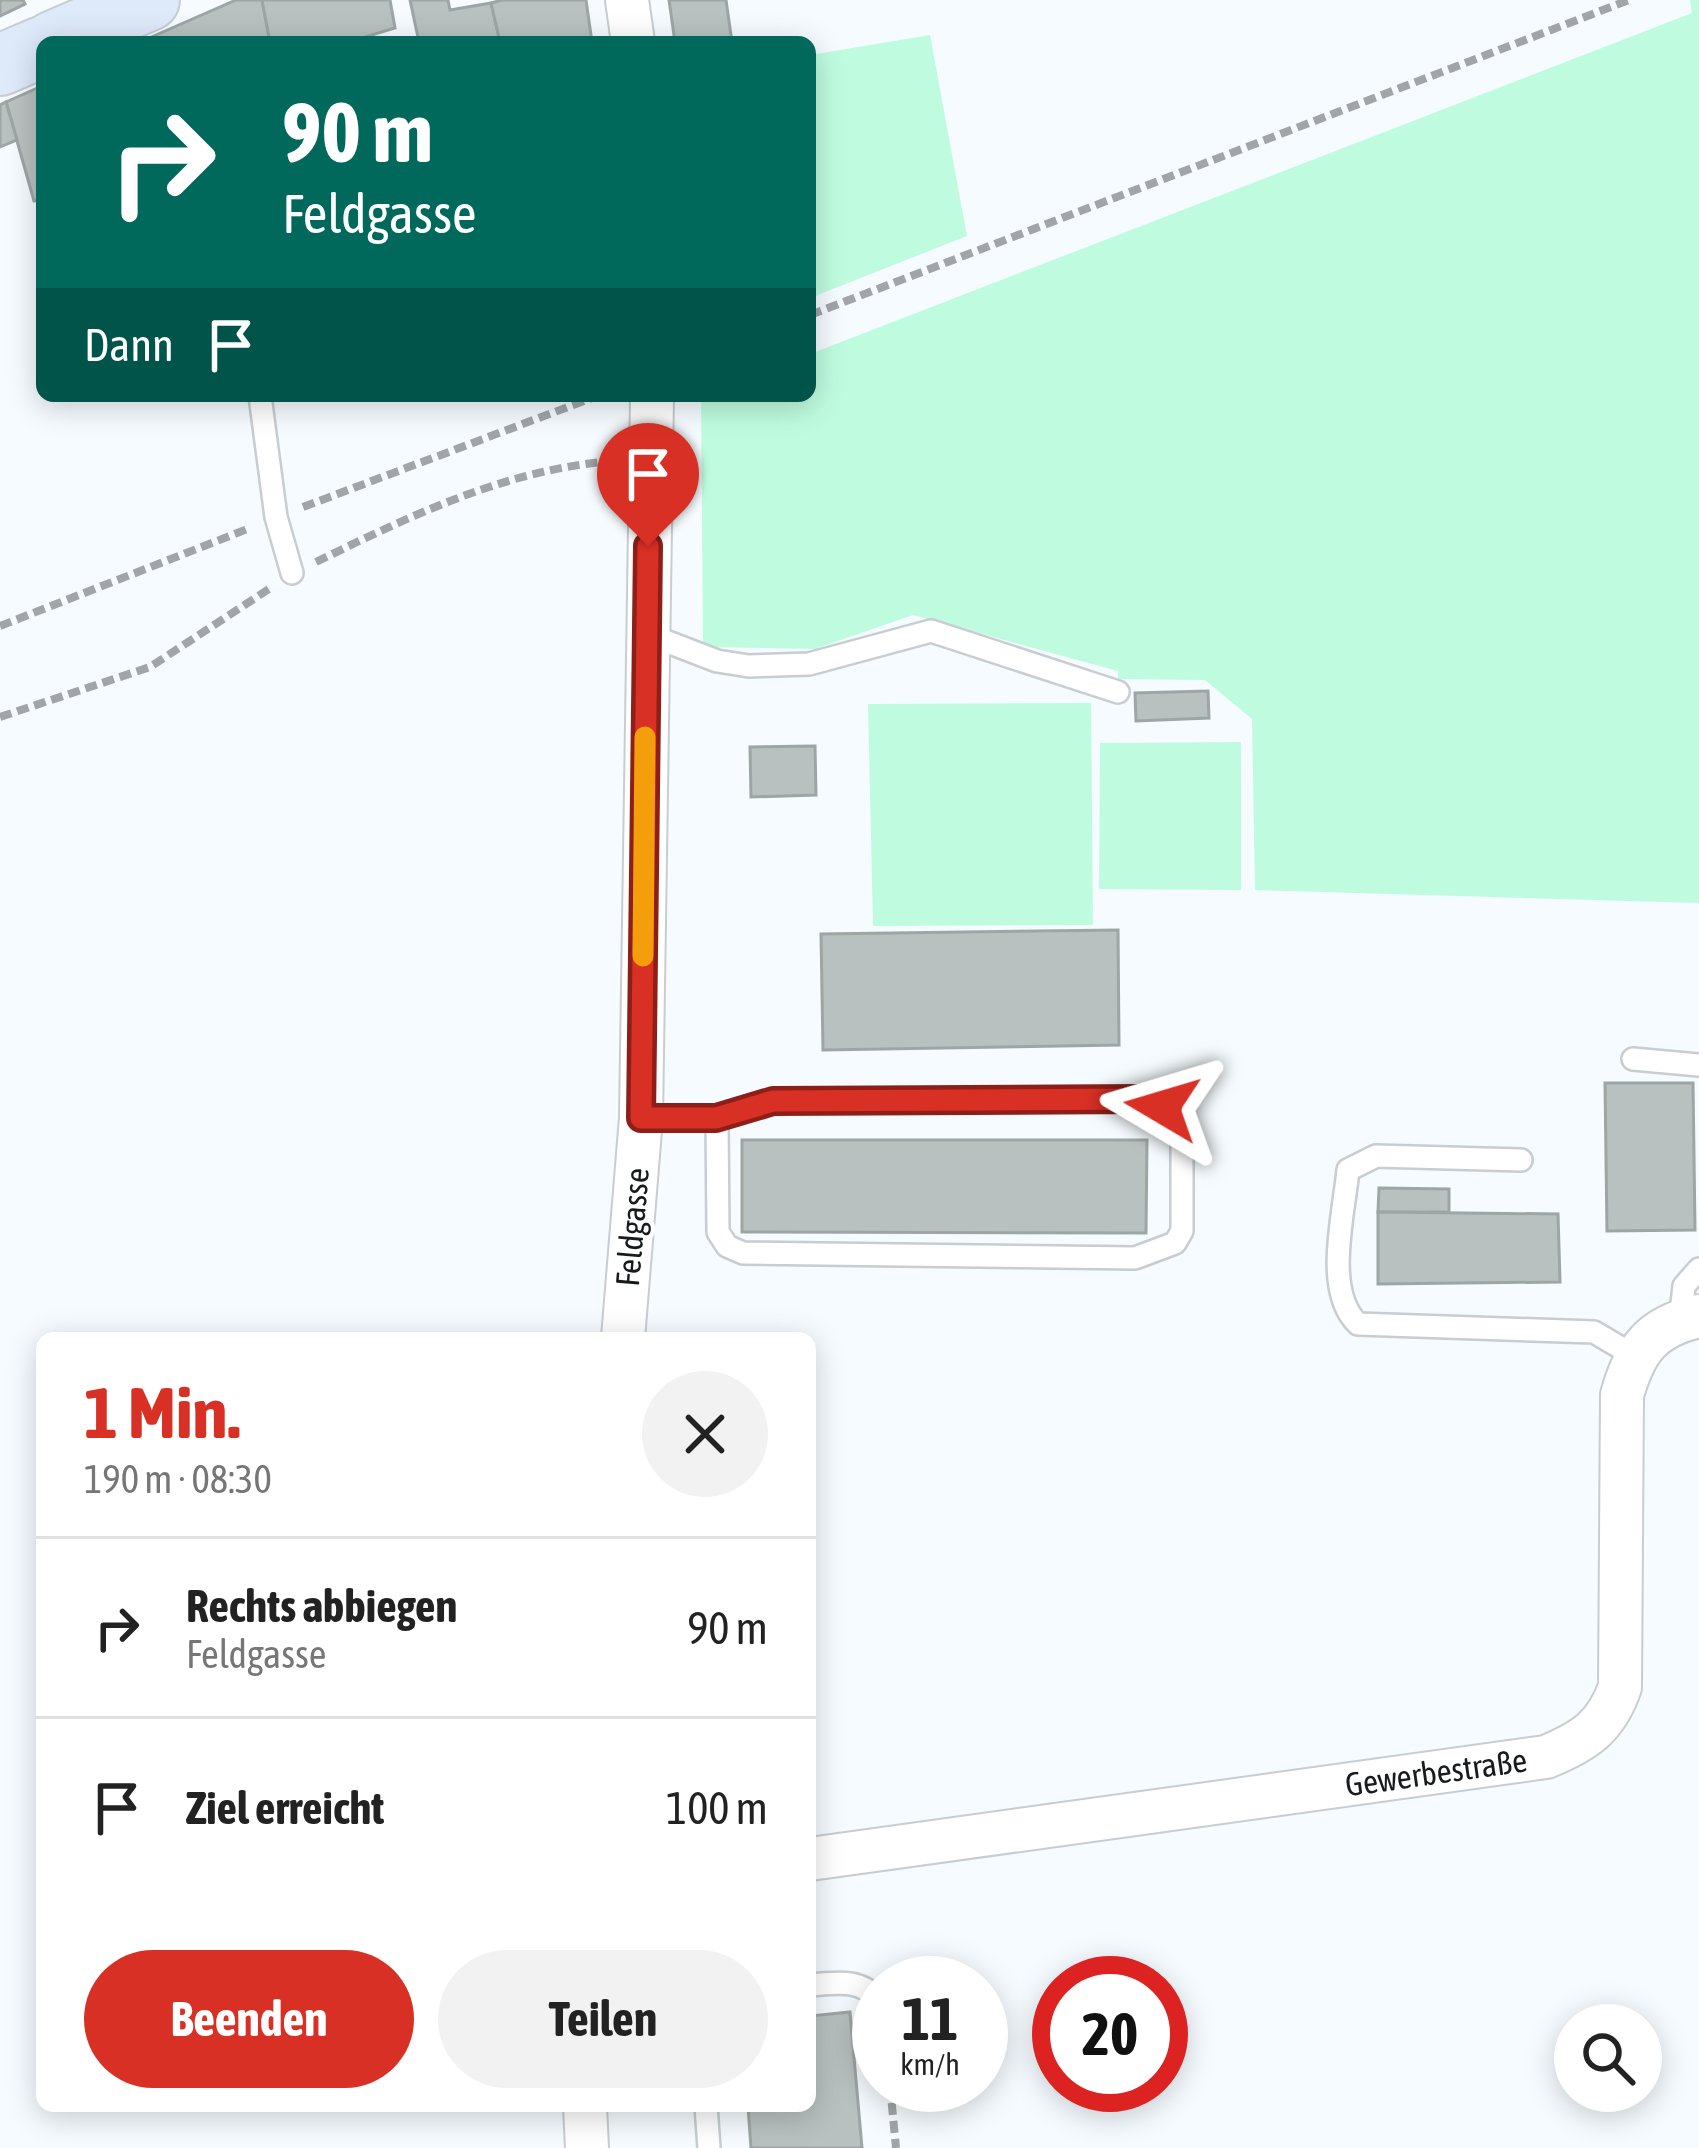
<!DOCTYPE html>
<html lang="de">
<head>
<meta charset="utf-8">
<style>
  body { margin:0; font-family:"Asap Condensed",sans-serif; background:#f2f2f2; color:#222; height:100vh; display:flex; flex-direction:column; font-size:45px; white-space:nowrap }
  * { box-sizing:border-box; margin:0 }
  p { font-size:39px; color:#767676 }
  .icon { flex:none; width:66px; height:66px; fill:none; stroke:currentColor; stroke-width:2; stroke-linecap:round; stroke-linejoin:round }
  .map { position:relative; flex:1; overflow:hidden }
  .drawer { position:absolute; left:36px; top:1332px; width:780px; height:780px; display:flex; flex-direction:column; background:#fff; border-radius:18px; box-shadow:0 6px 30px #0003 }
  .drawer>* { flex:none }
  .hud { position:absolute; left:36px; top:36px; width:780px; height:366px; border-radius:18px; box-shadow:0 6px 30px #0003; background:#00695c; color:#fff; overflow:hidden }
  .tools { position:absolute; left:1554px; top:2004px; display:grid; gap:24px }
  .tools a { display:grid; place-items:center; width:108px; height:108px; border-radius:50%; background:#fff; box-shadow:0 6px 30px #0003; font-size:60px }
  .speed { position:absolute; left:852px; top:1956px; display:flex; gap:24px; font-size:60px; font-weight:700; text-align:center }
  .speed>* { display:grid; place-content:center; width:156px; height:156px; border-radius:50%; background:#fff; box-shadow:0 6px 30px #0003; line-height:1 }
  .speed small { font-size:30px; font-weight:400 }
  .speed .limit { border:18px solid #d22; background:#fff; color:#111 }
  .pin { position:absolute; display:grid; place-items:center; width:102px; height:102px; color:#fff; margin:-123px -51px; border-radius:50% 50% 50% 0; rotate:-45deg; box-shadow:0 0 12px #0007 }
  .pin .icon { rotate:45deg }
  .me { position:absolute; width:132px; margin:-66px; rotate:277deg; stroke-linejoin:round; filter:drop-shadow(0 0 9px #0008) }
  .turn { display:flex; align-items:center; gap:42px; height:252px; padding:0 48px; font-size:54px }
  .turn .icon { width:156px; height:156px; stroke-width:2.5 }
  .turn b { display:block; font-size:84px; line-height:102px }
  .then { display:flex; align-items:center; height:114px; padding:0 48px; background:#0003; gap:24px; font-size:45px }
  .round { display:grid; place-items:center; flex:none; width:126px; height:126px; border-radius:63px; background:#f2f2f2 }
  .overview { display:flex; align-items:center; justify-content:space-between; height:204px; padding:0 48px }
  h1 { font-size:72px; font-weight:700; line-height:90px; color:#d93025 }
  .cta { display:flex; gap:24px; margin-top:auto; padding:24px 48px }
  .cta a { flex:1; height:138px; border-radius:72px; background:#d93025; color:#fff; font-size:48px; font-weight:700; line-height:138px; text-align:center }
  .cta a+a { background:#f2f2f2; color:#222 }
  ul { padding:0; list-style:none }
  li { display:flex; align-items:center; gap:36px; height:180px; padding:0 48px; border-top:3px solid #e0e0e0 }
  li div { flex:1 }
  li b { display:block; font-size:45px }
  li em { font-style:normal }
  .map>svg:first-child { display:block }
  .green { fill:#bffcdf }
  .building { fill:#b9c1c0; stroke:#9ea5a5; stroke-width:3 }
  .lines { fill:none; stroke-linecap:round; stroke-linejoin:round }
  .lane-casing { stroke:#c7cdd0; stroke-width:26 }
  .street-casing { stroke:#c7cdd0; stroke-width:46 }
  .secondary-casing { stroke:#c7cdd0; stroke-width:64 }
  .path { stroke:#a1a5a8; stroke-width:8; stroke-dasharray:12 6; stroke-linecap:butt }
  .lane { stroke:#fff; stroke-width:21 }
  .street { stroke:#fff; stroke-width:42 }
  .secondary { stroke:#dee9fa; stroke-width:60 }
  .route-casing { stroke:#8d1f18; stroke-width:30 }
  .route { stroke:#d93025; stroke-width:21 }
  .slow { stroke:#f59e0b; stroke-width:21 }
  .labels { text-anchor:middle; stroke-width:9; stroke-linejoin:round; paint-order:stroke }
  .street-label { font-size:33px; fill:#181b1c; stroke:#fff }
</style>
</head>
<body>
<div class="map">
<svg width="1699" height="2148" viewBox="0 0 1699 2148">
  <rect width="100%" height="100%" fill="#f5fbfe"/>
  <g class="green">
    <polygon points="1690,0 1699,0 1699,903 1255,890 1252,719 1205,680 1118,679 1118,671 913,615 815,649 703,647 701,396 810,396 810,354 1692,13"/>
    <polygon points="930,35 967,236 810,298 810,55"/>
    <polygon points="1091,703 1093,925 873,926 868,704"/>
    <polygon points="1241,742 1241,890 1099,889 1100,743"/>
  </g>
  <g class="building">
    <polygon points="0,0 23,0 25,4 0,16"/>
    <polygon points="236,0 262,0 270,42 140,42"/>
    <polygon points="262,0 390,0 395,28 349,42 270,42"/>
    <polygon points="410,0 448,0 450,10 491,3 500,42 419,42"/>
    <polygon points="502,0 586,0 592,42 500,42 491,3"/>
    <polygon points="669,0 726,0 732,42 675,42"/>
    <polygon points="42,86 42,199 34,201 6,102"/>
    <polygon points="6,102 17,140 0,147 0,105"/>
    <polygon points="1208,691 1209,718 1136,721 1135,693"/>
    <polygon points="815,746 816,795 751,797 750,747"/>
    <polygon points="1118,930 1119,1045 823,1050 821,934"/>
    <polygon points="1605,1083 1693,1083 1695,1230 1607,1231"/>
    <polygon points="742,1140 1147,1140 1146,1233 742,1232"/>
    <polygon points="1379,1188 1449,1189 1449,1212 1378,1212"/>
    <polygon points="1378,1212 1558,1214 1560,1282 1378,1284"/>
    <polygon points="850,2012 862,2148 751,2148 748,2106 810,2106 810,2016"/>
  </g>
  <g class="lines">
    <defs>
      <g id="lane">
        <polyline points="260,396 276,517 292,573"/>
        <polyline points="647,634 717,661 749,666 809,664 931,631 1118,692"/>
        <polyline points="1633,1059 1699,1065"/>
        <polyline points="641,1118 717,1118 773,1101 1144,1099 1176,1119 1182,1141 1182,1231 1175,1243 1135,1258 743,1253 727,1246 718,1232 717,1118"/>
        <path d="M 1521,1160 L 1376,1156 L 1348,1170 C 1344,1214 1323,1291 1358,1324 L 1594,1332 L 1633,1355"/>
        <polyline points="1680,1321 1684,1286 1699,1269"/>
        <path d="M 810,1985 C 837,1983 860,1978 879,2000"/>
        <polyline points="706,2106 709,2148"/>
      </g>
      <g id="street">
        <polyline points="627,0 633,42"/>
        <polyline points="623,1338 641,1118 652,396"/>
        <path d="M 810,1859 L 1546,1757 C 1585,1741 1606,1727 1620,1687 L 1622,1395 C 1635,1349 1651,1327 1699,1316"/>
        <polyline points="585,2106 587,2148"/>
      </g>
      <g id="secondary">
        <polyline points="52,42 149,0"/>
        <polyline points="0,65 42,47"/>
      </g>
    </defs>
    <use href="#lane" class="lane-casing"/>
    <use href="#street" class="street-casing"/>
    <use href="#secondary" class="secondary-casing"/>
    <g class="path">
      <polyline points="810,315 1629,0"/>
      <polyline points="303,507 597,396"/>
      <path d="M 316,562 C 412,515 505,470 612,461"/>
      <polyline points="0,626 250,528"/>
      <polyline points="0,717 150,667 272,587"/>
      <polyline points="890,2085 896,2148"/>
    </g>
    <use href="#lane" class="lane"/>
    <use href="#street" class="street"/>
    <use href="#secondary" class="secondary"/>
  </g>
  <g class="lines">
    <defs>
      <polyline id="route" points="648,546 641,1118 716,1118 773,1101 1144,1099 1162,1107"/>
    </defs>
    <use href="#route" class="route-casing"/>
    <use href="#route" class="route"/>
    <polyline class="slow" points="643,956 645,737"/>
  </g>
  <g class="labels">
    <g class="street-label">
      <text transform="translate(632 1227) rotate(-85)" y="12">Feldgasse</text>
      <text transform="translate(1436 1772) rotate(-8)" y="12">Gewerbestraße</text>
    </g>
  </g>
</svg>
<div class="tools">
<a><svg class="icon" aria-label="search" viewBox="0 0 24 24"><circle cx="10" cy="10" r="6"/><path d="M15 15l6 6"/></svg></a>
</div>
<div class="speed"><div>11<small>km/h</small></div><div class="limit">20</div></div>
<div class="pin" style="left:648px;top:546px;background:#d93025"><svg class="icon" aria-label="arrive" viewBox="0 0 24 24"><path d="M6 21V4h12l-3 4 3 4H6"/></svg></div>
<svg class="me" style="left:1162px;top:1107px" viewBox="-20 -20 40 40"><path d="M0-17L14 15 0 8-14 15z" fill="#d93025" stroke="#fff" stroke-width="4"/></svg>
<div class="hud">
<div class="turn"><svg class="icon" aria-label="right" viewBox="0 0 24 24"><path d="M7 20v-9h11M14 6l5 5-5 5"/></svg><div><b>90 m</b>Feldgasse</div></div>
<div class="then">Dann<svg class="icon" aria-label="arrive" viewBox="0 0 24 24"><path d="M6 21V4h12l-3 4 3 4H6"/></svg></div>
</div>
<section class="drawer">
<div class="overview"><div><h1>1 Min.</h1><p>190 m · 08:30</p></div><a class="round"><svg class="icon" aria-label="close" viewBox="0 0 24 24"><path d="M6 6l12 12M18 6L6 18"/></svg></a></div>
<ul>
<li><svg class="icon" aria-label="right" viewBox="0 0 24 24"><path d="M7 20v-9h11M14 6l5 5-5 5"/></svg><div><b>Rechts abbiegen</b><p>Feldgasse</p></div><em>90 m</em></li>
<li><svg class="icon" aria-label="arrive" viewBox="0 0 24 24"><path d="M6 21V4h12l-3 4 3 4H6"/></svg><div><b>Ziel erreicht</b></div><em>100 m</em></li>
</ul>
<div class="cta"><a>Beenden</a><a>Teilen</a></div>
</section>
</div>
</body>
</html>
